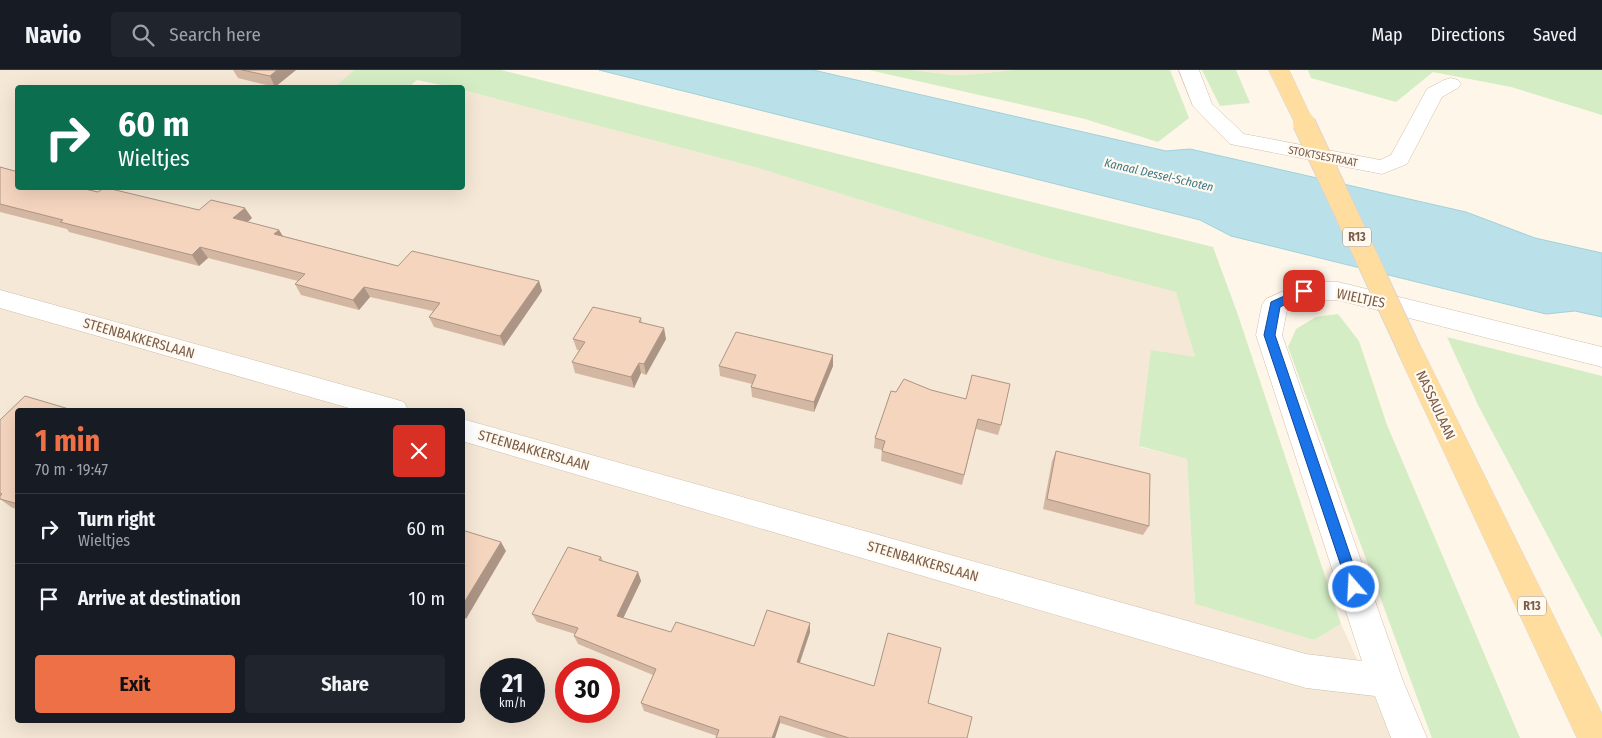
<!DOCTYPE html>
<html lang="en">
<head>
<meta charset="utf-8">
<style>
  body { margin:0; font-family:"Fira Sans Condensed",sans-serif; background:#20242c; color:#f1f3f6; height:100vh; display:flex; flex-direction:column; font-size:19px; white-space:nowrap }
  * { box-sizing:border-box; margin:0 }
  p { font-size:16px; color:#9ea1a6 }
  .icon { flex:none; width:28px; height:28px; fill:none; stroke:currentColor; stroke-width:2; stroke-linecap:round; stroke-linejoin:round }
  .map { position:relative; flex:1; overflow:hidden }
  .side { position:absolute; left:15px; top:338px; width:450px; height:315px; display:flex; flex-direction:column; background:#171b24; border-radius:5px; box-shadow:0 5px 20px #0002 }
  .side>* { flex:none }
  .top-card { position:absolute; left:15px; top:15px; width:450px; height:105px; border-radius:5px; box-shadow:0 5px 20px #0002; background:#0b6e4f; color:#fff; overflow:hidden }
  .speed { position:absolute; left:480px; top:588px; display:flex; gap:10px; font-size:25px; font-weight:700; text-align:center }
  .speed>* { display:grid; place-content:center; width:65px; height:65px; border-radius:50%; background:#171b24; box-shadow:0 5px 20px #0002; line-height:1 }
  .speed small { font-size:12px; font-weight:400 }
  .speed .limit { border:8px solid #d22; background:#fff; color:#111 }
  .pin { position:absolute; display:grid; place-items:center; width:42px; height:42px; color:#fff; margin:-21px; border-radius:10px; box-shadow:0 2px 8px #0006 }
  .me { position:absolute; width:55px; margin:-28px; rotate:341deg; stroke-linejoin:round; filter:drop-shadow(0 0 4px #0008) }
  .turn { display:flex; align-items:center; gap:18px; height:105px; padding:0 20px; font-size:22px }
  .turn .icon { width:65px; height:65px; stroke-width:2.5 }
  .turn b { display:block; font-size:35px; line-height:42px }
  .round { display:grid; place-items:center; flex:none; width:52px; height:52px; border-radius:5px; background:#20242c }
  .overview { display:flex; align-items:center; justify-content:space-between; height:85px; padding:0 20px }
  h1 { font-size:30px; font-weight:700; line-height:38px; color:#ee7046 }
  .button { display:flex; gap:10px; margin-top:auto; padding:10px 20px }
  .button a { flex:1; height:58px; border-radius:5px; background:#ee7046; color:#111; font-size:20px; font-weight:700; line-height:58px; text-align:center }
  .button a+a { background:#20242c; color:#f1f3f6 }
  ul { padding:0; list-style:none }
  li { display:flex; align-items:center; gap:15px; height:70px; padding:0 20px; border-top:1px solid #363941 }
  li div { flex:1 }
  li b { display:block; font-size:19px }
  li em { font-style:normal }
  header { display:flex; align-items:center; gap:30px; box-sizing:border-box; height:70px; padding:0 25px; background:#171b24; border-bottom:1px solid #363941 }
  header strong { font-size:24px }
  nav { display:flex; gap:28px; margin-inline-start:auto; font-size:18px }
  .search { width:350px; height:45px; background:#20242c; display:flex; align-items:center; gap:12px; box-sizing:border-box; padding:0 18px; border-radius:5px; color:#9ea1a6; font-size:19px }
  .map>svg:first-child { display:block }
  .residential { fill:#f6e8d6; fill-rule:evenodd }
  .green { fill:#d4edc5 }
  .water { fill:#bae1e9; stroke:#a0d1dc }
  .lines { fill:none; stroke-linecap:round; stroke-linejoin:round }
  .minor-casing { stroke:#d1beac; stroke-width:1 }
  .major-casing { stroke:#dcd5d0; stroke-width:1 }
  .minor { fill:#fff; fill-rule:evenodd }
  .major { fill:#ffdd9e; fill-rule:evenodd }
  .major-bridge-casing { stroke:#dcd5d0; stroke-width:24; stroke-linecap:butt }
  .major-bridge { stroke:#ffdd9e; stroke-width:22 }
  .wall { fill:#d3b7a3 }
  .shaded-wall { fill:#ac9585 }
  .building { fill:#f5d5be; stroke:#ac9585 }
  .route { fill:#1a73e8; stroke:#114b97 }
  .labels { text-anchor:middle; stroke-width:4.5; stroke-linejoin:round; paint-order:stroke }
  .far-street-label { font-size:11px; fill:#7a5c49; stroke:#fff9f0 }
  .far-water-label { font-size:12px; font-style:italic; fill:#3f7987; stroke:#fff9f0 }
  .shield { fill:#fff9f0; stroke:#a28b7b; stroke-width:1 }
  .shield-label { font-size:12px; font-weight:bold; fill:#7a5c49 }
  .street-label { font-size:14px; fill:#7a5c49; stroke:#fff9f0 }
</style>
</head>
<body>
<header>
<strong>Navio</strong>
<div class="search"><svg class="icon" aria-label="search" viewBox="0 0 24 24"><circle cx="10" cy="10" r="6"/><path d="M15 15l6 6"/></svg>Search here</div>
<nav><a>Map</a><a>Directions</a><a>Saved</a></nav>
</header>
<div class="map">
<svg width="1602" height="668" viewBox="0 0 1602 668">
  <rect width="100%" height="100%" fill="#fef6e8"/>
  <g class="residential">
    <path d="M 0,0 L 354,0 L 335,18 L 18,18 L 18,118 L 462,118 L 463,20 L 758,98 L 1044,187 L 1177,222 L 1195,287 L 1140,377 L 1187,389 L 1195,534 L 1314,570 L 1341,554 L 1393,668 L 0,668 ZM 18,340 L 462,340 L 462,650 L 18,650 ZM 491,599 L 534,599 L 534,641 L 491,641 ZM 566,599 L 609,599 L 609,641 L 566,641 Z"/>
    <polygon points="912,0 1012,0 978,4 952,5"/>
  </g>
  <g class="green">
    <polygon points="354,0 501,0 1213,177 1238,245 1341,554 1314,570 1195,534 1187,389 1139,376 1151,280 1195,287 1176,222 1044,187 758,98 463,20 462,18 451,17 417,10 409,17 335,17"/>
    <polygon points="869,0 912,0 952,5 978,4 1012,0 1170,0 1189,48 1158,72 1085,49"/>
    <polygon points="1202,0 1236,0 1250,33 1220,36"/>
    <polygon points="1308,0 1602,0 1602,45 1511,17 1433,2 1396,32 1311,8"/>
    <polygon points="1338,244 1359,271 1387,355 1520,668 1432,668 1288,277 1296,259 1316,247"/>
    <polygon points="1447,267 1602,306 1602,568 1479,337"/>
  </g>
  <polygon class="water" points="599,0 813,0 1166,81 1190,79 1466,142 1535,168 1602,183 1602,247 1575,241 1546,244 1231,166 1200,150"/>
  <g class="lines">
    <defs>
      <g id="minor">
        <polygon points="1179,0 1199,0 1212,34 1244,64 1380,90 1391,85 1427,19 1444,10 1451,8 1458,10 1461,14 1458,18 1442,27 1407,94 1382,104 1230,74 1193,36"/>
        <polygon points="1304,212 1338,212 1602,277 1602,297 1338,230 1308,230 1287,240 1282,265 1403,611 1427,668 1391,668 1375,626 1306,618 462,371 462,349 1306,584 1362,591 1256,265 1262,235 1266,229"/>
        <polygon points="0,220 394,329 404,332 408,340 356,340 0,238"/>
      </g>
      <g id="major">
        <polygon points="1269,0 1289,0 1314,53 1311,57 1304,59 1297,57"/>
        <polygon points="1410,271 1419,274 1423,281 1602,644 1602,668 1577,668 1397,281 1401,274"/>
      </g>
    </defs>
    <use href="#minor" class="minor-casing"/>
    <use href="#major" class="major-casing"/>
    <use href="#minor" class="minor"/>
    <use href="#major" class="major"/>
    <defs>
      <polyline id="major-bridge" points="1304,53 1410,281"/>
    </defs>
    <use href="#major-bridge" class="major-bridge-casing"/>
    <use href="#major-bridge" class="major-bridge"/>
  </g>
  <g class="wall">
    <polygon points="233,0 296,0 275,17 238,8"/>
    <polygon points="0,97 98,122 199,140 252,148 247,152 279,160 283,166 398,196 539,211 542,221 504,276 434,257 429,247 433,241 370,227 359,240 301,225 295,214 298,211 208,188 199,196 69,162 67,159 0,142"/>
    <polygon points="641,248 642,253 666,269 646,305 641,303 634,318 575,303 572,292 579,280 577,280 573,269"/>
    <polygon points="719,296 833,296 814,342 752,327 751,317 752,314 720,306"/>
    <polygon points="891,321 1001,355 998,365 976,359 962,415 881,391 882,380 874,378 875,368"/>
    <polygon points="18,340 18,440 11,437 0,429 0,350"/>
    <polygon points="1056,381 1149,456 1143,465 1043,439 1052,391"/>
    <polygon points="601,487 603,491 638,502 641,511 623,548 671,562 754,576 810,553 810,562 800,593 928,633 967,668 827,668 780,653 717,666 644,641 641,633 653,605 578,574 574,566 575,564 537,552 532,544"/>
  </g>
  <g class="shaded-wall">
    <polygon points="277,0 296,0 275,17 270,6"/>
    <polygon points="245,138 252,148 240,159 233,148"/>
    <polygon points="279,160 285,170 274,164"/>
    <polygon points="200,177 208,188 199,196 192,185"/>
    <polygon points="539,211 542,221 504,276 500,266"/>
    <polygon points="364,217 370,227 359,240 353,230"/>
    <polygon points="664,258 666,269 646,305 644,294"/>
    <polygon points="833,285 833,296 814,342 814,332"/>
    <polygon points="639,293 641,303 634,318 631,307"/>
    <polygon points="501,472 506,481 466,549 462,544 462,536"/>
    <polygon points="638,502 641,511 620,555 617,546"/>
    <polygon points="810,553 810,562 797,600 797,592"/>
    <polygon points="780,646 780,653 775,668 772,668"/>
  </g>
  <g class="building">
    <polygon points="242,0 277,0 270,6"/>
    <polygon points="0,97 18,102 18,118 80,118 98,122 104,118 107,118 199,140 211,130 245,138 233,148 279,160 274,164 398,196 412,181 539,211 500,266 429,247 440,233 364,217 353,230 295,214 305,204 200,177 192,185 60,152 63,150 0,134"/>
    <polygon points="593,237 641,248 639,252 664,258 644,294 639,293 631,307 572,292 585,272 573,269"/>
    <polygon points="736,262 833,285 814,332 751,317 756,305 719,296"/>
    <polygon points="972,305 1010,314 1001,355 978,349 964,405 882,381 885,371 875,368 891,321 896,322 904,309 931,320 966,329"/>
    <polygon points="25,326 69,339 68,340 18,340 18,434 0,429 0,426 2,424 0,423 0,350"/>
    <polygon points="1056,381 1150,404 1149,456 1047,429"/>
    <polygon points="462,460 501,472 462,536"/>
    <polygon points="568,477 601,487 599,490 638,502 617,546 671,562 676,552 754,576 767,540 810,553 797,592 874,616 888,563 941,578 928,633 972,647 967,668 849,668 780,646 772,668 716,668 719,660 641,633 656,599 574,566 578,558 532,544"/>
  </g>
  <polygon class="route" points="1304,217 1308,218 1308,223 1280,237 1275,265 1361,517 1359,522 1354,523 1350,522 1348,517 1264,265 1271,232"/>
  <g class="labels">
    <g class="far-street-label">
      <text transform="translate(1323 86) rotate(11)" y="4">STOKTSESTRAAT</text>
    </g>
    <g class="far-water-label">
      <text transform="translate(1159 105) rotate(13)" y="4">Kanaal Dessel-Schoten</text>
    </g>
    <g class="shield">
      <rect x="1343" y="157.5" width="28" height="19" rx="4"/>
      <rect x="1518" y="526.5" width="28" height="19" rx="4"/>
    </g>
    <g class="shield-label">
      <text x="1357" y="171">R13</text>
      <text x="1532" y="540">R13</text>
    </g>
    <g class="street-label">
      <text transform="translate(1361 228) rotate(12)" y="5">WIELTJES</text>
      <text transform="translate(139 268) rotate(16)" y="5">STEENBAKKERSLAAN</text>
      <text transform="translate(1436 335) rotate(65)" y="5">NASSAULAAN</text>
      <text transform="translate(534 380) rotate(16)" y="5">STEENBAKKERSLAAN</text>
      <text transform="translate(923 491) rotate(16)" y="5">STEENBAKKERSLAAN</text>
    </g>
  </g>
</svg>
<div class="speed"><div>21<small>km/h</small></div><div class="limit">30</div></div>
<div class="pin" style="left:1304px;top:221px;background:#d93025"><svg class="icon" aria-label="arrive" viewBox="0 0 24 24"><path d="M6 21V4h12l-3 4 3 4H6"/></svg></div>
<svg class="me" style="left:1354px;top:517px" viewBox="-20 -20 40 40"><circle r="17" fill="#1a73e8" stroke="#fff" stroke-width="3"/><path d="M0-11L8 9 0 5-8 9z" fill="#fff"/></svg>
<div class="top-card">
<div class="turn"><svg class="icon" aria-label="right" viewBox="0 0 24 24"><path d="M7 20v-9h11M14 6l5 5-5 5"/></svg><div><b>60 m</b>Wieltjes</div></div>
</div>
<section class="side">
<div class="overview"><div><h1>1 min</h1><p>70 m · 19:47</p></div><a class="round" style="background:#d93025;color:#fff"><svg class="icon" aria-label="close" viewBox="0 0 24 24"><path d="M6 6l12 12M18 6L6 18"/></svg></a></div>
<ul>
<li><svg class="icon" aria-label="right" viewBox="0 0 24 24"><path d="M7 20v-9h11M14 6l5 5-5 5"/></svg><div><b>Turn right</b><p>Wieltjes</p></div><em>60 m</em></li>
<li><svg class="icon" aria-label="arrive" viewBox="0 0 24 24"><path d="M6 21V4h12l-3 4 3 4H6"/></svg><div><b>Arrive at destination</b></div><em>10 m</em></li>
</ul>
<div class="button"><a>Exit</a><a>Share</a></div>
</section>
</div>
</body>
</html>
